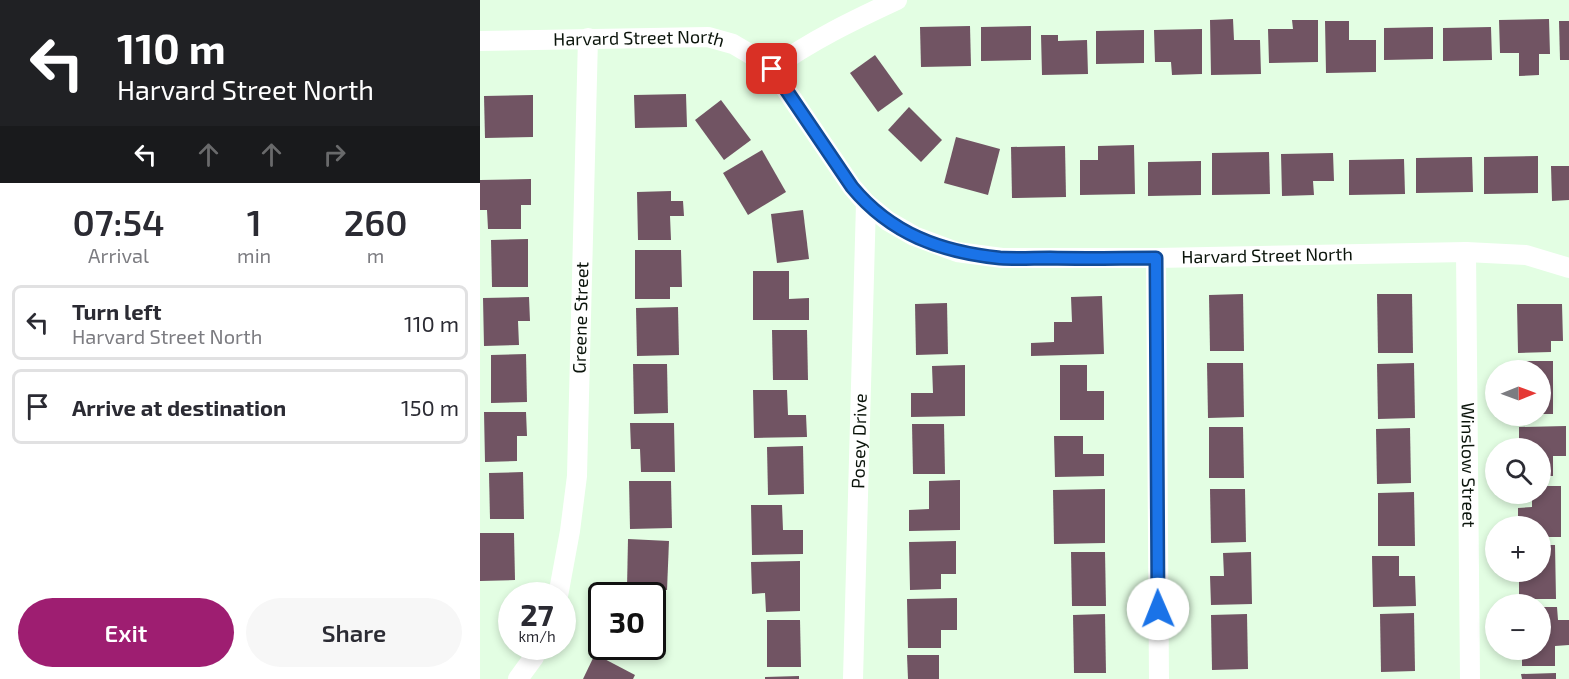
<!DOCTYPE html>
<html lang="en">
<head>
<meta charset="utf-8">
<style>
  body { margin:0; font-family:"Exo 2",sans-serif; background:#f7f7f7; color:#2b2b33; height:100vh; display:flex; flex-direction:column; font-size:22px; white-space:nowrap }
  * { box-sizing:border-box; margin:0 }
  p { font-size:20px; color:#7c7c81 }
  .icon { flex:none; width:33px; height:33px; fill:none; stroke:currentColor; stroke-width:2; stroke-linecap:round; stroke-linejoin:round }
  .map { position:relative; flex:1; overflow:hidden }
  .panel { display:flex; flex-direction:column; background:#fff; width:480px }
  .panel>* { flex:none }
  .banner { background:#202124; color:#fff; overflow:hidden }
  .needle { width:39px; rotate:89deg }
  .controls { position:absolute; left:1005px; top:360px; display:grid; gap:12px }
  .controls a { display:grid; place-items:center; width:66px; height:66px; border-radius:50%; background:#fff; box-shadow:0 3px 9px #0003; font-size:30px }
  .speed { position:absolute; left:18px; top:582px; display:flex; gap:12px; font-size:30px; font-weight:700; text-align:center }
  .speed>* { display:grid; place-content:center; width:78px; height:78px; border-radius:50%; background:#fff; box-shadow:0 3px 9px #0003; line-height:1 }
  .speed small { font-size:15px; font-weight:400 }
  .speed .limit { border:3px solid #111; border-radius:9px; background:#fff; color:#111 }
  .pin { position:absolute; display:grid; place-items:center; width:51px; height:51px; color:#fff; margin:-26px; border-radius:12px; box-shadow:0 3px 9px #0006 }
  .me { position:absolute; width:66px; margin:-33px; rotate:359deg; stroke-linejoin:round; filter:drop-shadow(0 0 4px #0008) }
  .turn { display:flex; align-items:center; gap:21px; height:126px; padding:0 18px; font-size:27px }
  .turn .icon { width:78px; height:78px; stroke-width:2.5 }
  .turn b { display:block; font-size:42px; line-height:51px }
  .lanes { display:flex; align-items:center; height:57px; padding:0 18px; background:#0003; justify-content:center; gap:30px; direction:ltr }
  .lanes .off { opacity:.35 }
  .eta { display:flex; justify-content:space-evenly; align-items:center; height:102px; text-align:center }
  .eta b { font-size:36px; font-weight:600; line-height:42px }
  .primary-button { display:flex; gap:12px; margin-top:auto; padding:12px 18px }
  .primary-button a { flex:1; height:69px; border-radius:36px; background:#9e1e71; color:#fff; font-size:24px; font-weight:600; line-height:69px; text-align:center }
  .primary-button a+a { background:#f7f7f7; color:#2b2b33 }
  ul { padding:0; list-style:none }
  li { display:flex; align-items:center; gap:18px; height:75px; margin:0 12px 9px; padding:0 6px; border:3px solid #e1e1e2; border-radius:9px }
  li div { flex:1 }
  li b { display:block; font-size:22px }
  li em { font-style:normal }
  main { display:flex; flex:1; min-height:0 }
  .map>svg:first-child { display:block }
  .building { fill:#715463 }
  .lines { fill:none; stroke-linecap:round; stroke-linejoin:round }
  .minor { stroke:#fff; stroke-width:20 }
  .route-casing { stroke:#114b97; stroke-width:15 }
  .route { stroke:#1a73e8; stroke-width:10 }
  .labels { text-anchor:middle; stroke-width:6; stroke-linejoin:round; paint-order:stroke }
  .street-label { font-size:18px; fill:#0b140b; stroke:#e3fee3 }
</style>
</head>
<body>
<main>
<section class="panel">
<div class="banner">
<div class="turn"><svg class="icon" aria-label="left" viewBox="0 0 24 24"><path d="M17 20v-9H6M10 6l-5 5 5 5"/></svg><div><b>110 m</b>Harvard Street North</div></div>
<div class="lanes"><svg class="icon" aria-label="left" viewBox="0 0 24 24"><path d="M17 20v-9H6M10 6l-5 5 5 5"/></svg><svg class="icon off" aria-label="ahead" viewBox="0 0 24 24"><path d="M12 20V5M6 11l6-6 6 6"/></svg><svg class="icon off" aria-label="ahead" viewBox="0 0 24 24"><path d="M12 20V5M6 11l6-6 6 6"/></svg><svg class="icon off" aria-label="right" viewBox="0 0 24 24"><path d="M7 20v-9h11M14 6l5 5-5 5"/></svg></div>
</div>
<div class="eta">
<div><b>07:54</b><p>Arrival</p></div>
<div><b>1</b><p>min</p></div>
<div><b>260</b><p>m</p></div>
</div>
<ul>
<li><svg class="icon" aria-label="left" viewBox="0 0 24 24"><path d="M17 20v-9H6M10 6l-5 5 5 5"/></svg><div><b>Turn left</b><p>Harvard Street North</p></div><em>110 m</em></li>
<li><svg class="icon" aria-label="arrive" viewBox="0 0 24 24"><path d="M6 21V4h12l-3 4 3 4H6"/></svg><div><b>Arrive at destination</b></div><em>150 m</em></li>
</ul>
<div class="primary-button"><a>Exit</a><a>Share</a></div>
</section>
<div class="map">
<svg width="1089" height="679" viewBox="0 0 1089 679">
  <rect width="100%" height="100%" fill="#e3fee3"/>
  <g class="building">
    <polygon points="753,19 754,40 780,40 781,74 731,75 730,20"/>
    <polygon points="1069,19 1070,54 1059,54 1059,75 1039,76 1039,53 1020,53 1019,20"/>
    <polygon points="812,20 838,20 838,62 789,63 788,29 813,29"/>
    <polygon points="845,21 869,21 869,40 896,40 896,72 846,73"/>
    <polygon points="1079,21 1089,21 1089,60 1080,60"/>
    <polygon points="490,26 491,66 441,67 440,27"/>
    <polygon points="551,26 551,60 501,61 501,27"/>
    <polygon points="953,27 953,59 904,60 904,28"/>
    <polygon points="1011,27 1012,60 963,61 963,28"/>
    <polygon points="722,29 722,74 692,75 691,62 675,62 674,30"/>
    <polygon points="664,30 664,63 616,64 616,31"/>
    <polygon points="561,35 578,35 578,41 607,40 608,74 562,75"/>
    <polygon points="395,55 423,94 398,112 370,73"/>
    <polygon points="206,94 207,127 155,128 154,95"/>
    <polygon points="53,95 53,137 5,138 4,96"/>
    <polygon points="241,100 271,140 244,160 215,120"/>
    <polygon points="429,107 462,140 441,162 408,130"/>
    <polygon points="476,137 520,149 508,195 464,183"/>
    <polygon points="654,145 655,194 600,195 600,160 618,160 618,146"/>
    <polygon points="585,146 586,197 532,198 531,147"/>
    <polygon points="282,150 306,192 268,215 243,173"/>
    <polygon points="789,152 790,194 732,195 732,153"/>
    <polygon points="853,153 854,181 833,181 834,195 802,196 801,154"/>
    <polygon points="1058,156 1058,193 1004,194 1004,157"/>
    <polygon points="992,157 993,192 936,193 936,158"/>
    <polygon points="924,159 925,194 869,195 869,160"/>
    <polygon points="721,161 721,195 668,196 668,162"/>
    <polygon points="1071,166 1089,166 1089,200 1072,201"/>
    <polygon points="51,179 51,205 41,205 41,229 8,229 7,210 0,210 0,180"/>
    <polygon points="191,191 191,201 203,201 204,216 190,216 191,240 158,240 157,192"/>
    <polygon points="323,210 329,259 297,263 291,214"/>
    <polygon points="48,239 48,287 12,287 11,240"/>
    <polygon points="155,250 201,250 202,287 190,287 190,299 155,299"/>
    <polygon points="273,271 309,271 309,299 329,298 329,320 273,320"/>
    <polygon points="763,294 764,351 730,351 729,295"/>
    <polygon points="897,294 932,294 933,353 898,353"/>
    <polygon points="622,296 624,354 551,356 551,343 574,342 574,322 592,322 591,297"/>
    <polygon points="49,297 50,321 38,321 39,345 4,346 3,298"/>
    <polygon points="467,303 468,354 436,355 435,304"/>
    <polygon points="1037,304 1082,304 1083,341 1071,341 1071,352 1038,353"/>
    <polygon points="198,307 199,355 157,356 156,308"/>
    <polygon points="292,330 327,330 328,380 293,380"/>
    <polygon points="46,354 47,402 11,403 11,355"/>
    <polygon points="1040,361 1073,361 1073,414 1060,414 1060,370 1040,370"/>
    <polygon points="727,363 763,363 764,417 728,418"/>
    <polygon points="934,363 935,418 898,419 897,364"/>
    <polygon points="153,364 187,364 188,413 154,414"/>
    <polygon points="485,365 485,416 431,417 431,393 453,393 452,366"/>
    <polygon points="580,365 607,365 607,391 624,391 624,420 580,420"/>
    <polygon points="273,390 307,390 308,415 326,415 327,437 274,438"/>
    <polygon points="4,412 46,412 47,436 37,436 37,461 5,462"/>
    <polygon points="150,423 194,423 195,472 161,472 160,449 151,449"/>
    <polygon points="432,424 464,424 465,474 433,474"/>
    <polygon points="1086,426 1086,456 1073,456 1073,476 1060,476 1060,448 1039,448 1039,427"/>
    <polygon points="729,427 763,427 764,478 729,478"/>
    <polygon points="930,428 931,483 897,484 896,429"/>
    <polygon points="574,436 603,436 603,454 624,454 624,476 575,477"/>
    <polygon points="323,446 324,494 288,495 287,447"/>
    <polygon points="43,472 44,519 10,519 9,473"/>
    <polygon points="480,480 480,530 429,531 429,510 449,509 449,481"/>
    <polygon points="149,481 191,481 192,528 150,529"/>
    <polygon points="1060,486 1081,486 1081,537 1060,537 1060,526 1038,526 1038,508 1052,507 1052,494 1060,494"/>
    <polygon points="625,489 625,543 574,544 573,490"/>
    <polygon points="730,489 765,489 766,542 731,543"/>
    <polygon points="934,492 935,546 898,546 898,493"/>
    <polygon points="271,505 302,505 303,530 323,530 323,554 272,555"/>
    <polygon points="0,533 34,533 35,580 0,581"/>
    <polygon points="148,539 189,541 187,590 147,588"/>
    <polygon points="476,541 476,574 461,574 461,589 430,590 429,542"/>
    <polygon points="1060,545 1075,545 1076,599 1039,599 1039,572 1060,572"/>
    <polygon points="591,552 625,552 626,606 592,606"/>
    <polygon points="771,552 772,604 731,605 730,576 744,576 743,553"/>
    <polygon points="892,556 919,556 919,576 935,576 936,606 893,607"/>
    <polygon points="320,561 320,611 286,612 285,593 272,594 271,562"/>
    <polygon points="477,598 477,630 461,630 461,648 428,648 427,599"/>
    <polygon points="1060,607 1077,607 1078,620 1089,620 1089,645 1075,646 1075,666 1042,666 1042,650 1060,650"/>
    <polygon points="934,613 935,671 901,672 900,614"/>
    <polygon points="625,614 626,673 594,673 593,615"/>
    <polygon points="767,614 768,669 732,670 731,615"/>
    <polygon points="287,620 320,620 321,667 287,667"/>
    <polygon points="130,646 157,646 155,654"/>
    <polygon points="115,654 155,675 153,679 103,679"/>
    <polygon points="427,655 459,655 459,679 428,679"/>
    <polygon points="1076,673 1076,679 1042,679 1041,674"/>
    <polygon points="319,676 319,679 285,679 285,677"/>
  </g>
  <g class="lines">
    <g class="minor">
      <path id="s1" d="M 0,41 L 228,37 L 253,44 L 270,54 L 292,69 L 372,187 L 386,203 L 408,221 L 434,236 L 477,252 L 522,258 L 676,258 L 986,252 L 1046,255 L 1089,268"/>
      <path d="M 292,69 C 330,41 374,20 417,0"/>
      <path id="s2" d="M 986,252 L 990,679"/>
      <polyline points="676,258 679,679"/>
      <path id="s3" d="M 78,596 L 90,531 L 97,476 L 108,38"/>
      <polyline points="38,679 54,657 58,646"/>
      <path id="s4" d="M 373,679 L 386,203"/>
    </g>
  </g>
  <g class="lines">
    <defs>
      <path id="route" d="M 292,69 L 372,187 C 411,234 461,252 520,258 C 537,259 554,258 570,258 C 606,259 641,258 676,258 L 678,609"/>
    </defs>
    <use href="#route" class="route-casing"/>
    <use href="#route" class="route"/>
  </g>
  <g class="labels">
    <g class="street-label">
      <text dy="6" stroke="none"><textPath href="#s1" startOffset="159">Harvard Street North</textPath></text>
      <text dy="6" stroke="none"><textPath href="#s1" startOffset="879">Harvard Street North</textPath></text>
      <text dy="6" stroke="none"><textPath href="#s3" startOffset="280">Greene Street</textPath></text>
      <text dy="6" stroke="none"><textPath href="#s4" startOffset="238">Posey Drive</textPath></text>
      <text dy="6" stroke="none"><textPath href="#s2" startOffset="213">Winslow Street</textPath></text>
    </g>
  </g>
</svg>
<div class="controls">
<a><svg class="needle" viewBox="-14 -14 28 28"><path d="M0-13l5 13h-10z" fill="#e53935"/><path d="M0 13l5-13h-10z" fill="#7c7c81"/></svg></a>
<a><svg class="icon" aria-label="search" viewBox="0 0 24 24"><circle cx="10" cy="10" r="6"/><path d="M15 15l6 6"/></svg></a>
<a>+</a>
<a>−</a>
</div>
<div class="speed"><div>27<small>km/h</small></div><div class="limit">30</div></div>
<div class="pin" style="left:292px;top:69px;background:#d93025"><svg class="icon" aria-label="arrive" viewBox="0 0 24 24"><path d="M6 21V4h12l-3 4 3 4H6"/></svg></div>
<svg class="me" style="left:678px;top:609px" viewBox="-20 -20 40 40"><circle r="19" fill="#fff"/><path d="M0-13L10 11 0 6-10 11z" fill="#1a73e8"/></svg>
</div>
</main>
</body>
</html>
